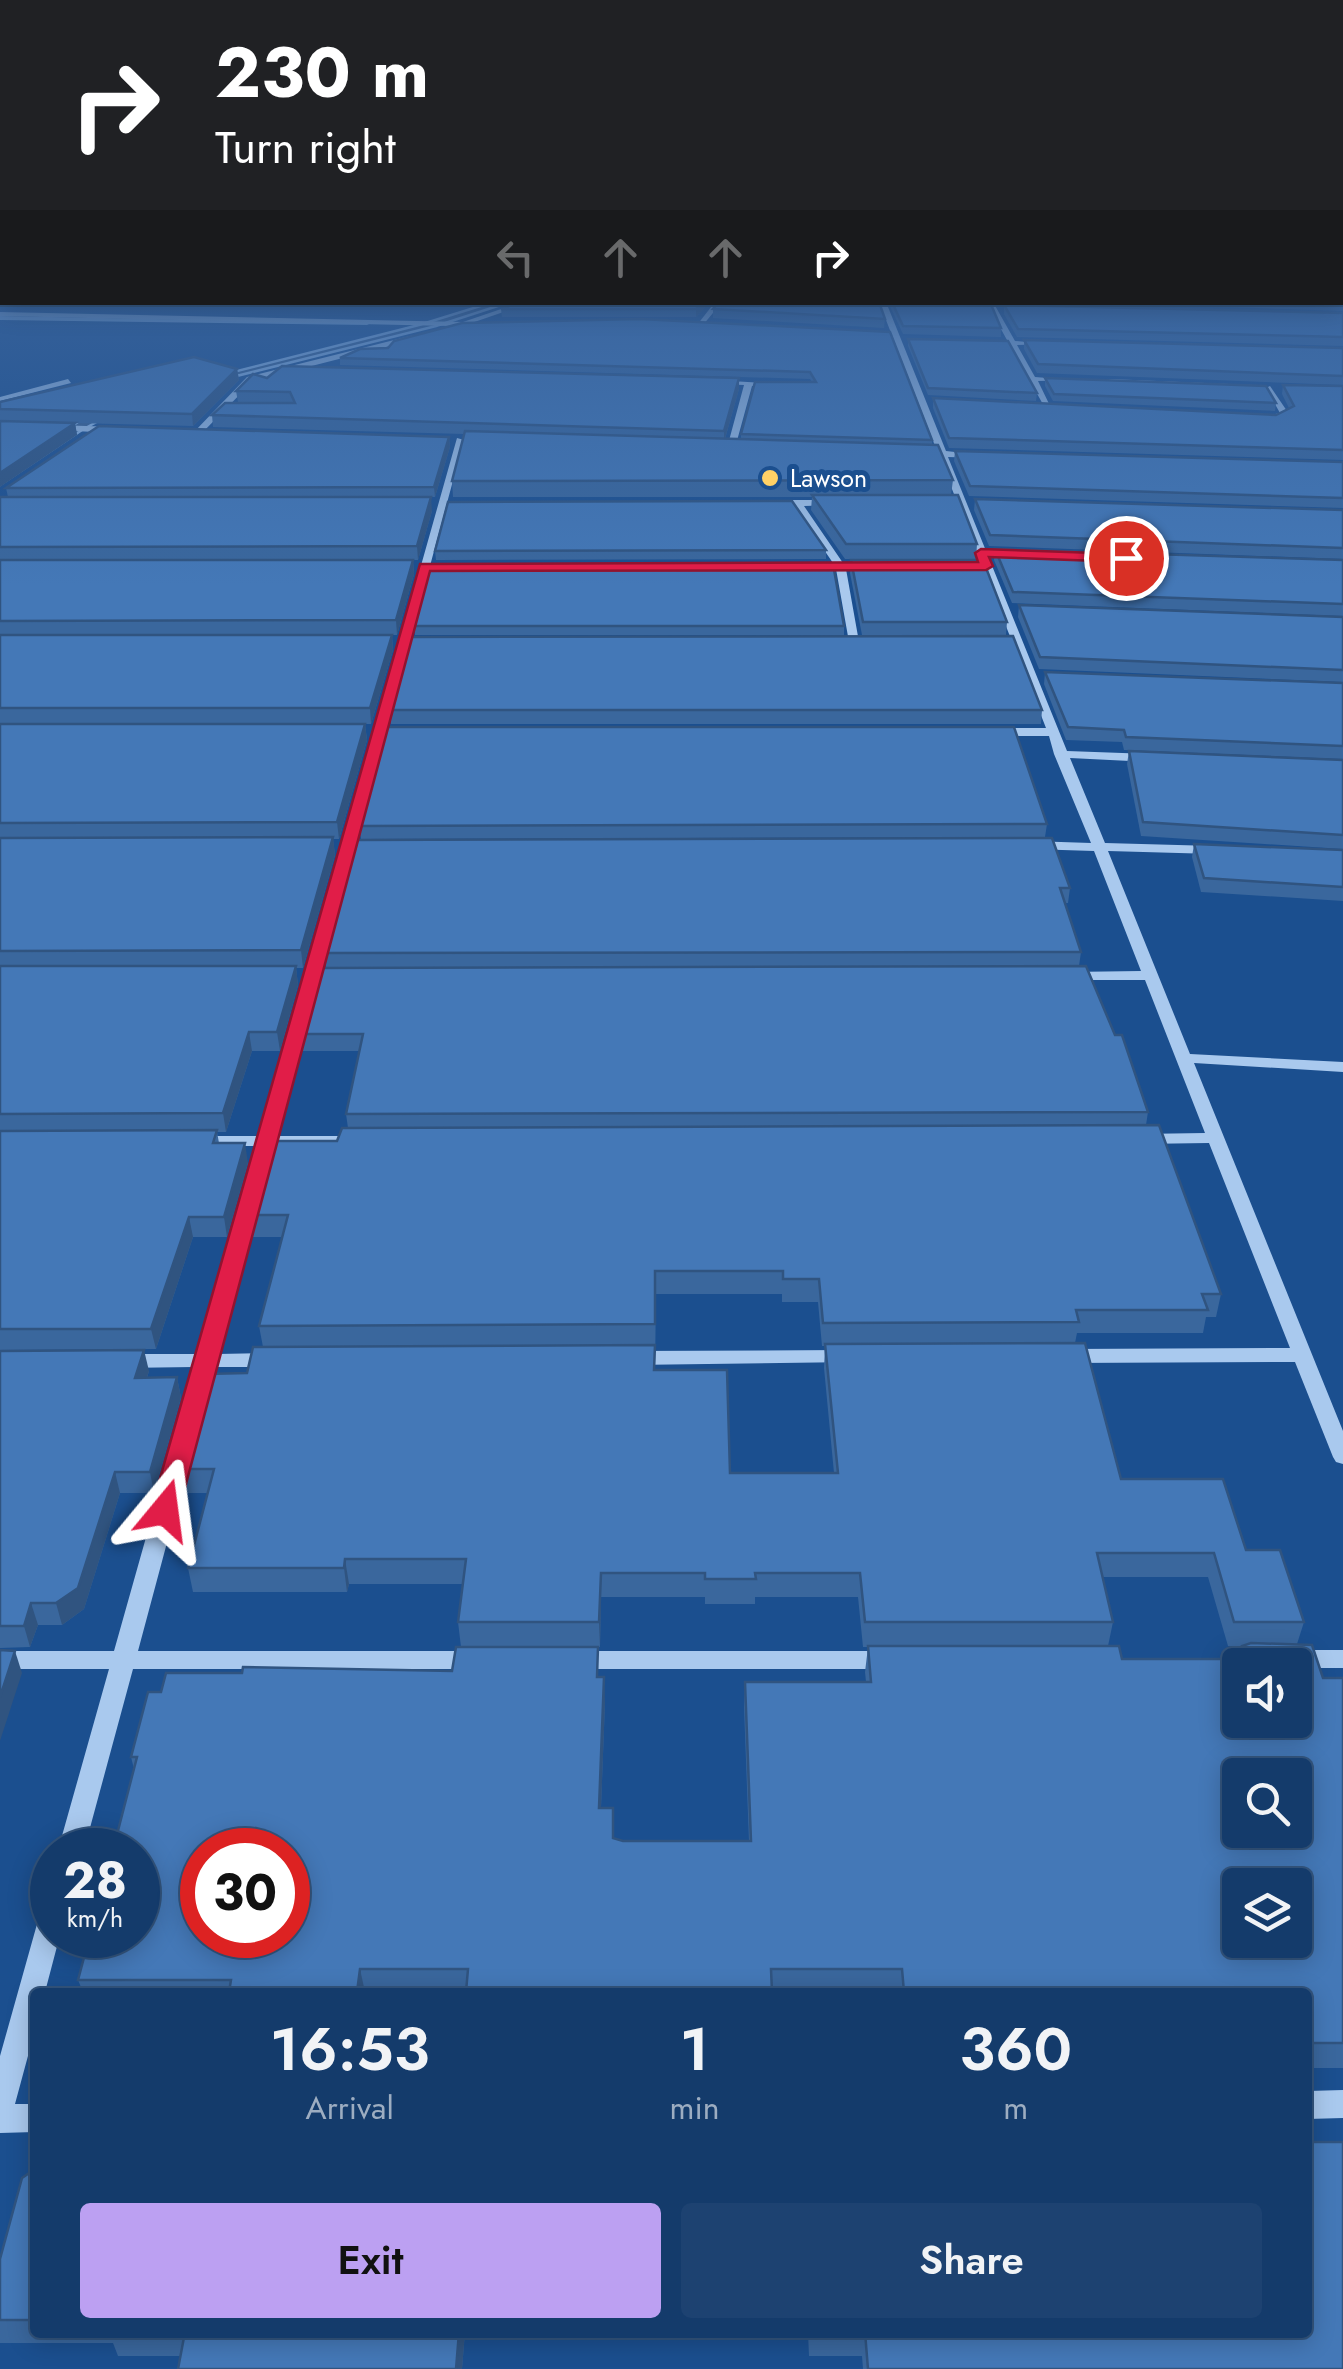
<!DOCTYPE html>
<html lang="en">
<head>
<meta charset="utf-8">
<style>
  body { margin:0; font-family:Jost,sans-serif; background:#1d4271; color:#f1f3f6; height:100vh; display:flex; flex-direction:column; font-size:38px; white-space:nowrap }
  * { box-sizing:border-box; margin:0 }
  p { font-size:32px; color:#9dadc1 }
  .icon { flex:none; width:55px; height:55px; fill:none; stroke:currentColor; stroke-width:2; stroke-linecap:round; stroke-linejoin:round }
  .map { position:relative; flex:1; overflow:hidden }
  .drawer { position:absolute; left:30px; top:1988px; width:1282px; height:350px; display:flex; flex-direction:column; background:#143b6b; border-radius:10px; box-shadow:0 5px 25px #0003,0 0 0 2px #33557e }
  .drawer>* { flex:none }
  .guide { position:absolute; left:0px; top:0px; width:1345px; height:305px; box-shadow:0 5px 25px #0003,0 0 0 2px #33557e; background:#202124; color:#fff; overflow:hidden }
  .fabs { position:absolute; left:1222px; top:1648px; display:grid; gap:20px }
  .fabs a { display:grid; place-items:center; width:90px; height:90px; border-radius:10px; background:#143b6b; box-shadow:0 5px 25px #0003,0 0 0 2px #33557e; font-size:50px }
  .speed { position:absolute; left:30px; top:1828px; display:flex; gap:20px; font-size:50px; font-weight:700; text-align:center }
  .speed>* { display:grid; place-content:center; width:130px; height:130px; border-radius:50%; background:#143b6b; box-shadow:0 5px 25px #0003,0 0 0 2px #33557e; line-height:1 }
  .speed small { font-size:25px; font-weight:400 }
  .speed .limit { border:15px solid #d22; background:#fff; color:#111 }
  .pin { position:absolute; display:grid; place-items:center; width:85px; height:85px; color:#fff; margin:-42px; border:5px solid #fff; border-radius:50%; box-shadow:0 2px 10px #0007 }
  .me { position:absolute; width:110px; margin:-55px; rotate:16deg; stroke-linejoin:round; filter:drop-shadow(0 0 8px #0008) }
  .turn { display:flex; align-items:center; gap:35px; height:210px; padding:0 50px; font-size:45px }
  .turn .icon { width:130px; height:130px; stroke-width:2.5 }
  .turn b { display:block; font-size:70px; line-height:85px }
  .lanes { display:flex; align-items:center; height:95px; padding:0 50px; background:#0003; justify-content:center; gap:50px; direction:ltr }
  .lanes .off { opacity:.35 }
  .eta { display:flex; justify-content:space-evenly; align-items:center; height:170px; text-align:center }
  .eta b { font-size:60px; font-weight:600; line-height:70px }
  .button { display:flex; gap:20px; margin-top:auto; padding:20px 50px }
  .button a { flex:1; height:115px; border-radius:10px; background:#bca0f2; color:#111; font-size:40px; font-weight:600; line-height:115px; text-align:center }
  .button a+a { background:#1d4271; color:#f1f3f6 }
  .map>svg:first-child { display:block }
  .water { fill:#3c6290; stroke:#9cc4f0; stroke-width:2.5 }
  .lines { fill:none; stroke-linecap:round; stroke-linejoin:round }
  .stream { fill:#9cc4f0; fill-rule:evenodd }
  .minor { fill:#a9c9ee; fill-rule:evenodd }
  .wall { fill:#3a679d; fill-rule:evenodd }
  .shaded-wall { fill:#305480 }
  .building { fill:#4478b7; stroke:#305480; stroke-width:2.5; fill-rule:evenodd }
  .route { fill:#e11d48; stroke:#92132f; stroke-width:2.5 }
  .poi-dot { fill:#ffd166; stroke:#1b4f8f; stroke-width:4 }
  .labels { text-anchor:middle; stroke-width:10; stroke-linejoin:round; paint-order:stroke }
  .far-poi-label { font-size:25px; fill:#fff; stroke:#1b4f8f; text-anchor:start }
</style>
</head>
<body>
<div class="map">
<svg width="1343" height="2369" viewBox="0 0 1343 2369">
  <rect width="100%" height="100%" fill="#1b4f8f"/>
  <polygon class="water" points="490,303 507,303 436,326 133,402 82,430 0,485 0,474 84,418 126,399 419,325"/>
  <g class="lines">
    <g class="stream">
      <rect x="0" y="263" width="2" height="4"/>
      <polygon points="0,316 365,323 369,325 0,320"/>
    </g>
    <g class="minor">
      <polygon points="2,281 2,286 0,287 0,282"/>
      <rect x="1342" y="283" width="1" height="4"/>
      <polygon points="522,302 533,302 454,329 451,326 0,316 0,312 463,322"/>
      <polygon points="715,302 722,302 703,325 697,325"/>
      <polygon points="879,302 886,302 946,451 982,455 978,458 948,457 1067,751 1150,754 1156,758 1150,762 1070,758 1105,843 1214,846 1221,850 1214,854 1108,851 1190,1054 1343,1062 1343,1072 1194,1063 1343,1431 1343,1464 1336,1462 1333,1457 1295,1362 1067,1363 1060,1361 1057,1356 1060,1351 1067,1349 1290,1348 1209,1143 1140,1144 1132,1139 1140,1134 1205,1133 1145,980 1069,980 1062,976 1069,972 1141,971 1094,851 1030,849 1023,845 1030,841 1091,843 1054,754 1049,736 992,736 986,732 992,728 1046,728 939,456 915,453 919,450 937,451"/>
      <polygon points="986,302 993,302 1015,341 1050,344 1017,345 1035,377 1072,380 1038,381 1052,410 1045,408 1010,345 983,342 1007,340"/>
      <polygon points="414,335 417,339 253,381 201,434 194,432 247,377"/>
      <polygon points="68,379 71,383 0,401 0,397"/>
      <polygon points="1109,379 1253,385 1257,387 1253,389 1106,383"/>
      <polygon points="715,380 781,384 752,386 735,448 731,451 727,448 744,385 718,384"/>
      <polygon points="1270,386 1289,414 1266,421 1263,417 1280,413 1266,388"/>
      <polygon points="54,425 118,427 122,430 118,433 51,430"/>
      <polygon points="457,438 464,440 276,1136 359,1136 367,1141 359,1146 274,1146 218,1354 271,1353 278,1355 281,1360 278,1365 271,1367 214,1367 138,1651 474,1651 482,1653 486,1660 482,1667 474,1669 133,1669 84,1850 58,1850 109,1669 0,1669 0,1651 114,1651 194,1367 122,1368 115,1366 112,1361 115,1356 122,1354 198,1354 257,1146 195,1146 187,1141 195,1136 260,1136"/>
      <polygon points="834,500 839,503 837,505 804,506 843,563 871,563 876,566 871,569 846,569 859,642 854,645 849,642 836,569 812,569 807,566 812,563 833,563 794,506 770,506 765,503 770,500"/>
      <polygon points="846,1350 853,1352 856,1357 853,1362 632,1365 625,1363 622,1358 625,1353 632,1351"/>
      <polygon points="1295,1650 1343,1650 1343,1668 1295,1668 1295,1665 1286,1665 1283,1659 1287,1652"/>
      <polygon points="575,1651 889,1651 897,1653 901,1660 897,1667 889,1669 575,1669 567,1667 563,1660 567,1653"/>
      <polygon points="52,1905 52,1935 60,1935 45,1992 35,1992 35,2030 15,2104 35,2104 35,2132 0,2133 0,2056 39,1917 43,1909"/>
      <polygon points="1343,2090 1343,2118 1308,2119 1308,2091"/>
    </g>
  </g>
  <g class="wall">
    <polygon points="1343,294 1343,311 1084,302 1342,302"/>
    <polygon points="521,302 710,302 696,317 502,317 501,309"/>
    <polygon points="888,302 990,302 1001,328 1001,337 903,334"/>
    <polygon points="1004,305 1343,313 1343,346 1017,337 1004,314"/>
    <polygon points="713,309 885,319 884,328 713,318"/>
    <polygon points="890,332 932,440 932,445 953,480 951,495 977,544 976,559 845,559 811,510 812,497 453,497 452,481 464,434 213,427 212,415 279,403 238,402 236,391 267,378 739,389 725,439 741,439 741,434 812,382 810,379 340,365 340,358"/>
    <polygon points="908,339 1037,393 1036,401 928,395 908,346"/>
    <polygon points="1024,340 1343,348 1343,385 1037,373 1024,349"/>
    <polygon points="237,369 239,380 193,426 75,423 77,435 0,421 0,402"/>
    <polygon points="1045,378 1276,403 1275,411 1053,401 1045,386"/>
    <polygon points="1283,385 1343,386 1343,460 949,448 933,408 933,398 1276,415 1289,408 1282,394"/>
    <polygon points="449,437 450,447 435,497 405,497 432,511 418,560 413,560 414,574 397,635 392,635 393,650 371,724 365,724 367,740 339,839 333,839 335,855 303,968 296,968 298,985 280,1051 252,1051 226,1132 217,1132 219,1143 248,1163 227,1237 193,1237 156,1349 0,1350 0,497 8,497 6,488"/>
    <polygon points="955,451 1343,462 1343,508 969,496 954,461"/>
    <polygon points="975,499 1343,510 1343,559 989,546 974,510"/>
    <polygon points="995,549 1343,560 1343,616 1012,603 994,560"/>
    <polygon points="826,550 826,559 436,560 435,551"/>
    <polygon points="851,560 1007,622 1006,635 862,635 850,573"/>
    <polygon points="1019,605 1343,617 1343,682 1039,669 1018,617"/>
    <polygon points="414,626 844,626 844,635 415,635"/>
    <polygon points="1045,672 1343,683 1343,759 1124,750 1122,742 1066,740 1044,684"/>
    <polygon points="390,710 1042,710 1041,724 391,724"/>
    <polygon points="1129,751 1343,760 1343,849 1141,836 1127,764"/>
    <polygon points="1047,824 1045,837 361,839 359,826"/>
    <path d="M 354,840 L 1070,888 L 1068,903 L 1065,903 L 1081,952 L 1079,966 L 1115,1035 L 1148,1112 L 1146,1125 L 1221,1294 L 1216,1317 L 1206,1317 L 1203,1333 L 1077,1333 L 1075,1343 L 1121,1479 L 1246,1550 L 1304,1622 L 1297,1644 L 1323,1678 L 1343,1678 L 1343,2068 L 1308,2068 L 1308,1992 L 83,1992 L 78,1980 L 134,1769 L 131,1757 L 161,1692 L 452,1671 L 461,1647 L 458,1622 L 463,1584 L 349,1584 L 347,1592 L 193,1592 L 188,1568 L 208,1493 L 184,1493 L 179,1469 L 247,1373 L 263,1347 L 259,1326 L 282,1237 L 253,1237 L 249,1215 L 337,1141 L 348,1128 L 346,1114 L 360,1051 L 303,1051 L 300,1034 L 326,968 L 324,953 ZM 656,1294 L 782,1294 L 782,1302 L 818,1302 L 822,1346 L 825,1346 L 824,1368 L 834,1473 L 730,1473 L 655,1370 ZM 1103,1577 L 1208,1577 L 1228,1646 L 1242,1646 L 1239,1659 L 1122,1659 L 1108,1646 L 1113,1622 ZM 601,1597 L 705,1597 L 705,1604 L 755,1604 L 755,1597 L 858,1597 L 863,1647 L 868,1647 L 865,1672 L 866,1682 L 745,1682 L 744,1707 L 749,1841 L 623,1841 L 614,1839 L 601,1808 L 605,1702 L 598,1677 L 598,1647 L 600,1647 Z"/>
    <polygon points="1194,844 1343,850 1343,901 1201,892 1192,857"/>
    <polygon points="0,1351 149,1371 147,1378 177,1377 181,1398 154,1493 120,1493 84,1609 62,1625 38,1625 30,1647 0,1648"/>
    <polygon points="35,2169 35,2332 465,2332 462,2369 180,2356 118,2356 113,2343 0,2343 0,2259"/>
    <polygon points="1308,2332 1343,2369 863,2369 862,2356 809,2356 808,2333 632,2333"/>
  </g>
  <g class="shaded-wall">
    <polygon points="702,302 710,302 696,317 696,309"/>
    <polygon points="237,369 239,380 193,426 192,414"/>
    <polygon points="739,378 739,389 724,442 724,431"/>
    <polygon points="75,423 77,435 0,487 0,473"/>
    <polygon points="449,437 450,447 435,497 434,487"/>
    <polygon points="431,497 432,511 418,560 417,546"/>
    <polygon points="413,560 414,574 397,635 396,620"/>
    <polygon points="392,635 393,650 371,724 370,708"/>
    <polygon points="365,724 367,740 339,839 337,822"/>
    <polygon points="333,837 335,855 303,968 301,950"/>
    <polygon points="296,966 298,985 280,1051 277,1032"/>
    <polygon points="249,1032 252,1051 226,1132 223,1113"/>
    <polygon points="245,1143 248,1163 227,1237 224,1217"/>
    <polygon points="189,1217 193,1237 156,1349 151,1329"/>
    <polygon points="144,1350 149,1371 140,1399 135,1378"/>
    <polygon points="177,1377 181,1398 154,1493 150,1472"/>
    <polygon points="115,1472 120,1493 84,1609 62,1625 56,1603"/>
    <polygon points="345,1559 349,1584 347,1592 344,1568"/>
    <polygon points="601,1573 601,1597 600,1647 599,1622"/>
    <polygon points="31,1603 38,1625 30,1647 24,1626"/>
    <polygon points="15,1651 22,1673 0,1741 0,1697"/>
    <polygon points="604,1677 605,1702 600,1834 599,1808"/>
    <polygon points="360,1969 365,1992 357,1992"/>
    <polygon points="459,2332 465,2332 462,2369 456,2369"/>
  </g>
  <g class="building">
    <polygon points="521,302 702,302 696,309 501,309"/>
    <polygon points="719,302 879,302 885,319 713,309"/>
    <polygon points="892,302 990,302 1001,328 903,326"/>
    <polygon points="1004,305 1343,313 1343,337 1018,329"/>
    <polygon points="640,319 890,332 932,440 741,434 755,382 816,382 810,372 340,358 360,349 388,348 394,341 462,323"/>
    <polygon points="908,339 1008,341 1037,393 928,388"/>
    <polygon points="1024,340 1343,348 1343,376 1038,364"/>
    <polygon points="194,357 237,369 192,414 0,409 0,402"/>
    <polygon points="282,366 739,378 724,431 212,415 225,403 295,403 290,392 236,391 253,374 267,378"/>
    <polygon points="1045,378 1266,386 1276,403 1054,394"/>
    <polygon points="1283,385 1343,386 1343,450 949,438 933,398 1276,415 1294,406"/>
    <polygon points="0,421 75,423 0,473"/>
    <polygon points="99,426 449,437 434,487 6,488"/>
    <polygon points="465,431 938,445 953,480 452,481"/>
    <polygon points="955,451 1343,462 1343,498 970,486"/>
    <polygon points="812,495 958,495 977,544 846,544"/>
    <polygon points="0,497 431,497 417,546 0,547"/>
    <polygon points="975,499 1343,510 1343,548 990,535"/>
    <polygon points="792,501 826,550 435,551 448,502"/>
    <polygon points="995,549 1343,560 1343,604 1013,592"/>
    <polygon points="0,560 413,560 396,620 0,621"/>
    <polygon points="851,560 983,560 1007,622 863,622"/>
    <polygon points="833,564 844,626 414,626 431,565"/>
    <polygon points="1019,605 1343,617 1343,670 1040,657"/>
    <polygon points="0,635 392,635 370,708 0,708"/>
    <polygon points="1013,636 1042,710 390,710 411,637"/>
    <polygon points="1045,672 1343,683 1343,746 1126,737 1124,730 1068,727"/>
    <polygon points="0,724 365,724 337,822 0,823"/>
    <polygon points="386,727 1014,727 1047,824 359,826"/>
    <polygon points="1129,751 1343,760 1343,835 1143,822"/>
    <polygon points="333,837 301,950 0,951 0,838"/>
    <polygon points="1052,838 1070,888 1060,888 1081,952 324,953 354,840"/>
    <polygon points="1194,844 1343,850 1343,887 1204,878"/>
    <polygon points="0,966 296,966 277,1032 249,1032 223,1113 0,1114"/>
    <polygon points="1086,966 1115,1035 1122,1035 1148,1112 346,1114 363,1034 300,1034 319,968"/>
    <polygon points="1159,1125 1221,1294 1202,1294 1208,1310 1076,1310 1079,1322 823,1323 819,1279 783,1279 783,1271 655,1271 655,1324 259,1326 288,1215 249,1215 270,1141 337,1141 342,1128"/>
    <polygon points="217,1130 213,1143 245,1143 224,1217 189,1217 151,1329 0,1329 0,1131"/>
    <polygon points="1085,1343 1121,1479 1223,1479 1246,1550 1280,1550 1304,1622 1234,1622 1214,1553 1097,1553 1113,1622 865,1622 860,1573 755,1573 756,1579 705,1579 705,1573 601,1573 599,1622 458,1622 466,1559 345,1559 344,1568 188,1568 214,1469 179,1469 205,1374 247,1373 253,1347 655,1345 654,1370 727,1370 730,1473 838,1473 825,1344"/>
    <polygon points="144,1350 135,1378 177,1377 150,1472 115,1472 78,1588 56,1603 31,1603 24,1626 0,1626 0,1351"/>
    <path d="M 1251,1643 L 1312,1645 L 1323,1678 L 1343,1678 L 1343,2043 L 1308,2043 L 1308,1992 L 904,1992 L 902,1969 L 771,1969 L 772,1992 L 466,1992 L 468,1969 L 360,1969 L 357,1992 L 229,1992 L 231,1980 L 78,1980 L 90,1935 L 138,1935 L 138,1850 L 113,1850 L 137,1757 L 131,1757 L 148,1692 L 161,1692 L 166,1673 L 242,1673 L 243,1667 L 452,1671 L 456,1647 L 598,1647 L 597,1677 L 604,1677 L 599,1808 L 613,1808 L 613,1838 L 623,1841 L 751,1841 L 745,1682 L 871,1682 L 868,1646 L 1119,1646 L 1122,1659 L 1246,1659 L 1242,1646 ZM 1240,1665 L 1295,1665 L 1295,1720 L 1240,1720 ZM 1240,1775 L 1295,1775 L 1295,1830 L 1240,1830 ZM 202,1850 L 288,1850 L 288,1935 L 202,1935 ZM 1240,1885 L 1295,1885 L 1295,1940 L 1240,1940 Z"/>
    <polygon points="0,1650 15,1651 0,1697"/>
    <polygon points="1308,2142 1343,2142 1343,2369 868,2369 865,2332 1308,2332"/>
    <polygon points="35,2169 35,2320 0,2320 0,2259 22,2178"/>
    <polygon points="185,2332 459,2332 456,2369 178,2369"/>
  </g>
  <linearGradient id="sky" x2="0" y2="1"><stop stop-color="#0f2b4f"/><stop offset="0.43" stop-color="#39639b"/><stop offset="1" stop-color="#39639b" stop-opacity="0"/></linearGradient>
  <rect width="1343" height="585" fill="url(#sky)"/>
  <polygon class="route" points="981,549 1126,554 1132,558 1126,562 989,557 993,566 986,570 430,571 179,1510 175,1518 165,1521 155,1518 151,1510 420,564 978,562 975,553"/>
  <circle class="poi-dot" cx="770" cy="478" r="10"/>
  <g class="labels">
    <g class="far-poi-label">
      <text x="790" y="487">Lawson</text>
    </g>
  </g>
</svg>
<div class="fabs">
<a><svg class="icon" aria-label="sound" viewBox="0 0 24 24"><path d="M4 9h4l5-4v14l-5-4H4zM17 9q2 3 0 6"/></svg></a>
<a><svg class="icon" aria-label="search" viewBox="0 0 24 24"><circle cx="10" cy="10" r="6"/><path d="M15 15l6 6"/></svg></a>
<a><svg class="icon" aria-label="layers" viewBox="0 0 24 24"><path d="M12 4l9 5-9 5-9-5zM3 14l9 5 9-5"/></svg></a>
</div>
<div class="speed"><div>28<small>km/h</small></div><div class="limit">30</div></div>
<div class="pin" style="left:1126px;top:558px;background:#d93025"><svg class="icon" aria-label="arrive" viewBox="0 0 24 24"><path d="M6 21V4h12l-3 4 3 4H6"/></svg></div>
<svg class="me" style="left:165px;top:1510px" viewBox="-20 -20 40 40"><path d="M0-17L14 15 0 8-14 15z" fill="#e11d48" stroke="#fff" stroke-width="4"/></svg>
<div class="guide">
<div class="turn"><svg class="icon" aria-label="right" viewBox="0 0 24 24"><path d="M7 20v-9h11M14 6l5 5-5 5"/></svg><div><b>230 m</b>Turn right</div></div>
<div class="lanes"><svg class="icon off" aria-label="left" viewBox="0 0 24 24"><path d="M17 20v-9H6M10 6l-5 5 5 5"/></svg><svg class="icon off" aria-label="ahead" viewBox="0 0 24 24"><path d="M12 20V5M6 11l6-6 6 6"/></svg><svg class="icon off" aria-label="ahead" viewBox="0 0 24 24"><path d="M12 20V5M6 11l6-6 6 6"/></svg><svg class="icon" aria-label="right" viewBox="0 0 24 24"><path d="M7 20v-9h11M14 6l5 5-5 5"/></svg></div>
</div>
<section class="drawer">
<div class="eta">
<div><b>16:53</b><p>Arrival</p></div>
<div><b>1</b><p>min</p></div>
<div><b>360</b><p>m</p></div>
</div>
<div class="button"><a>Exit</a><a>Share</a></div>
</section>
</div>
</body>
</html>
